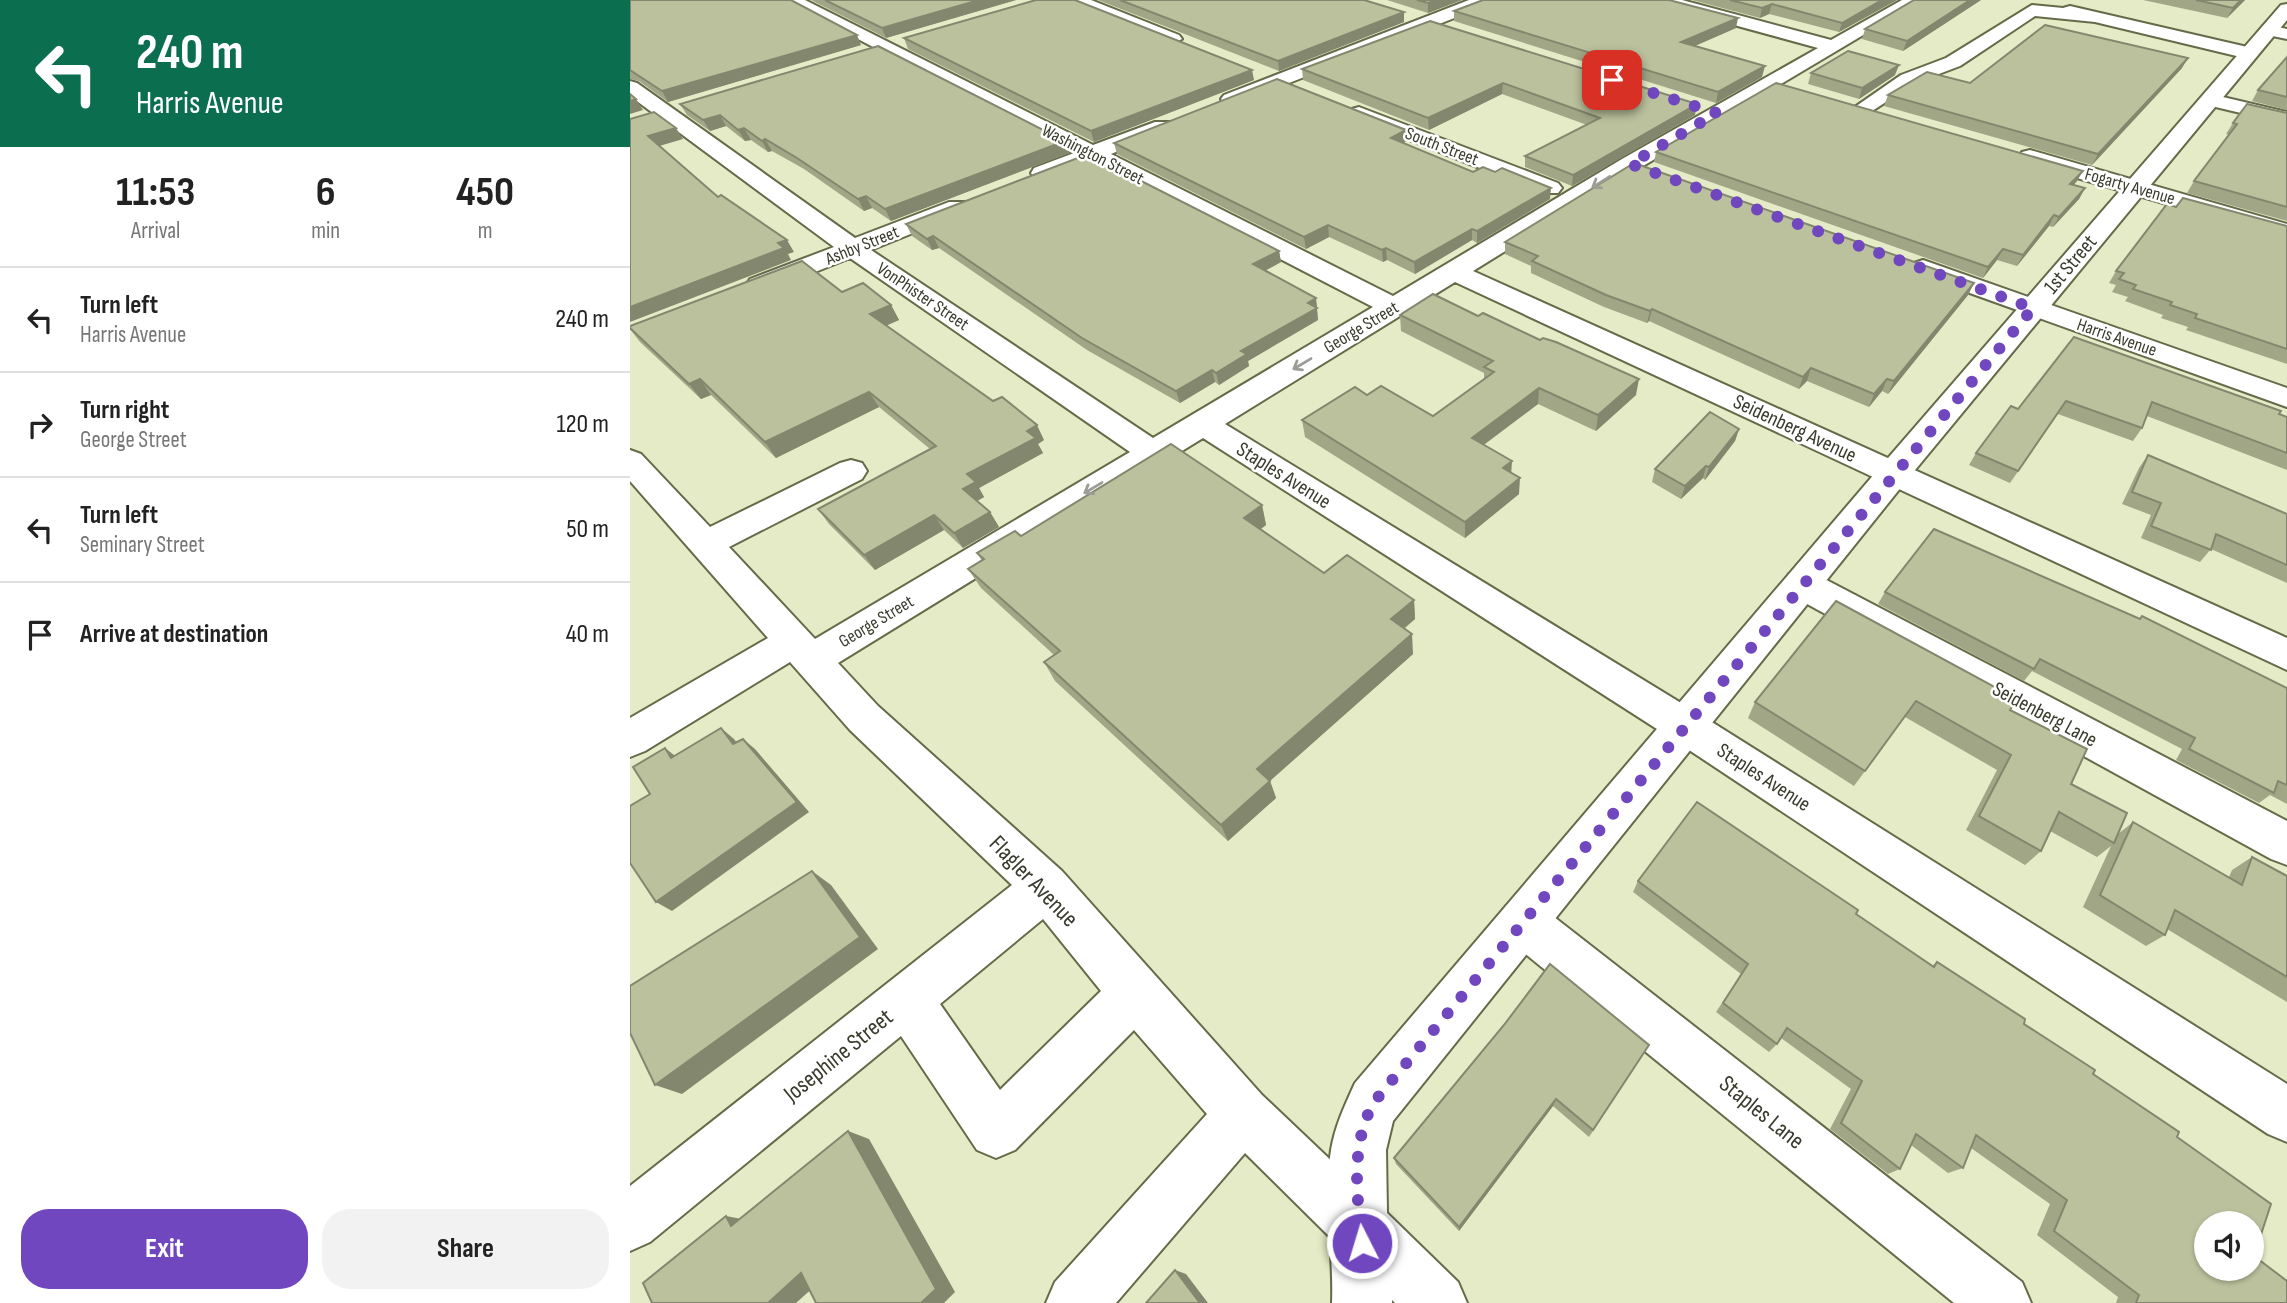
<!DOCTYPE html>
<html lang="en">
<head>
<meta charset="utf-8">
<style>
  body { margin:0; font-family:"Sofia Sans Condensed",sans-serif; background:#f2f2f2; color:#222; height:100vh; display:flex; flex-direction:column; font-size:26px; white-space:nowrap }
  * { box-sizing:border-box; margin:0 }
  p { font-size:23px; color:#767676 }
  .icon { flex:none; width:38px; height:38px; fill:none; stroke:currentColor; stroke-width:2; stroke-linecap:round; stroke-linejoin:round }
  .map { position:relative; flex:1; overflow:hidden }
  .details { display:flex; flex-direction:column; background:#fff; width:630px }
  .details>* { flex:none }
  .hud { background:#0b6e4f; color:#fff; overflow:hidden }
  .buttons { position:absolute; left:1564px; top:1211px; display:grid; gap:14px }
  .buttons a { display:grid; place-items:center; width:70px; height:70px; border-radius:50%; background:#fff; box-shadow:0 2px 5px #0004; font-size:35px }
  .pin { position:absolute; display:grid; place-items:center; width:60px; height:60px; color:#fff; margin:-30px; border-radius:14px; box-shadow:0 4px 10px #0006 }
  .me { position:absolute; width:77px; margin:-38px; rotate:355deg; stroke-linejoin:round; filter:drop-shadow(0 0 5px #0008) }
  .turn { display:flex; align-items:center; gap:24px; height:147px; padding:0 21px; font-size:32px }
  .turn .icon { width:91px; height:91px; stroke-width:2.5 }
  .turn b { display:block; font-size:49px; line-height:60px }
  .eta { display:flex; justify-content:space-evenly; align-items:center; height:119px; text-align:center }
  .eta b { font-size:42px; font-weight:700; line-height:49px }
  .action { display:flex; gap:14px; margin-top:auto; padding:14px 21px }
  .action a { flex:1; height:80px; border-radius:28px; background:#7047bf; color:#fff; font-size:28px; font-weight:700; line-height:80px; text-align:center }
  .action a+a { background:#f2f2f2; color:#222 }
  ul { padding:0; list-style:none }
  li { display:flex; align-items:center; gap:21px; height:105px; padding:0 21px; border-top:2px solid #e0e0e0 }
  li div { flex:1 }
  li b { display:block; font-size:26px }
  li em { font-style:normal }
  main { display:flex; flex:1; min-height:0 }
  .map>svg:first-child { display:block }
  .lines { fill:none; stroke-linecap:round; stroke-linejoin:round }
  .minor-casing { stroke:#656a49; stroke-width:4 }
  .major-casing { stroke:#656a49; stroke-width:4 }
  .minor { fill:#fff; fill-rule:evenodd }
  .major { fill:#fff; fill-rule:evenodd }
  .wall { fill:#a1a687 }
  .shaded-wall { fill:#83876e }
  .building { fill:#bbc19d; stroke:#83876e; stroke-width:2; fill-rule:evenodd }
  .oneway { stroke:#9c9d96 }
  .route { stroke:#7047bf; stroke-width:12; stroke-dasharray:0 21.6 }
  .labels { text-anchor:middle; stroke-width:5; stroke-linejoin:round; paint-order:stroke }
  .far-street-label { font-size:18px; fill:#393b2c; stroke:#fff }
  .street-label { font-size:21px; fill:#393b2c; stroke:#fff }
  .near-street-label { font-size:24px; fill:#393b2c; stroke:#fff }
</style>
</head>
<body>
<main>
<section class="details">
<div class="hud">
<div class="turn"><svg class="icon" aria-label="left" viewBox="0 0 24 24"><path d="M17 20v-9H6M10 6l-5 5 5 5"/></svg><div><b>240 m</b>Harris Avenue</div></div>
</div>
<div class="eta">
<div><b>11:53</b><p>Arrival</p></div>
<div><b>6</b><p>min</p></div>
<div><b>450</b><p>m</p></div>
</div>
<ul>
<li><svg class="icon" aria-label="left" viewBox="0 0 24 24"><path d="M17 20v-9H6M10 6l-5 5 5 5"/></svg><div><b>Turn left</b><p>Harris Avenue</p></div><em>240 m</em></li>
<li><svg class="icon" aria-label="right" viewBox="0 0 24 24"><path d="M7 20v-9h11M14 6l5 5-5 5"/></svg><div><b>Turn right</b><p>George Street</p></div><em>120 m</em></li>
<li><svg class="icon" aria-label="left" viewBox="0 0 24 24"><path d="M17 20v-9H6M10 6l-5 5 5 5"/></svg><div><b>Turn left</b><p>Seminary Street</p></div><em>50 m</em></li>
<li><svg class="icon" aria-label="arrive" viewBox="0 0 24 24"><path d="M6 21V4h12l-3 4 3 4H6"/></svg><div><b>Arrive at destination</b></div><em>40 m</em></li>
</ul>
<div class="action"><a>Exit</a><a>Share</a></div>
</section>
<div class="map">
<svg width="1657" height="1303" viewBox="0 0 1657 1303">
  <rect width="100%" height="100%" fill="#e5ebc6"/>
  <g class="lines">
    <defs>
      <g id="minor">
        <path d="M 154,0 L 175,0 L 463,145 L 525,122 L 539,122 L 543,126 L 539,130 L 481,154 L 763,296 L 992,159 L 1188,48 L 1027,4 L 1025,0 L 1052,0 L 1201,40 L 1272,0 L 1292,0 L 1008,169 L 843,271 L 1657,638 L 1657,670 L 825,282 L 595,424 L 1069,714 L 1657,1084 L 1657,1142 L 1638,1134 L 1041,738 L 573,438 L 208,663 L 248,706 L 432,871 L 632,1095 L 750,1207 L 759,1227 L 750,1247 L 730,1256 L 710,1247 L 615,1153 L 486,1303 L 416,1303 L 425,1282 L 577,1114 L 504,1030 L 385,1150 L 366,1158 L 347,1150 L 271,1036 L 20,1242 L 0,1251 L 0,1186 L 382,885 L 220,730 L 160,662 L 15,751 L 0,757 L 0,718 L 138,638 L 0,481 L 0,450 L 11,454 L 80,527 L 210,463 L 221,460 L 232,463 L 237,471 L 232,479 L 99,547 L 185,639 L 500,452 L 220,258 L 138,291 L 129,293 L 120,291 L 116,285 L 120,279 L 204,247 L 0,96 L 0,81 L 7,83 L 225,238 L 319,202 L 335,202 L 339,207 L 335,212 L 241,250 L 523,438 L 743,307 L 461,161 L 420,178 L 404,178 L 401,173 L 404,168 L 444,153 ZM 413,919 L 471,991 L 370,1090 L 310,1004 Z"/>
        <polygon points="438,0 461,0 549,35 552,39 543,44 537,43 440,4"/>
        <polygon points="839,0 862,0 860,4 608,103 594,103 591,99 594,95"/>
        <polygon points="1402,5 1433,8 1440,6 1626,49 1628,53 1619,59 1465,22 1405,16 1330,66 1285,83 1239,113 1225,113 1222,109 1271,75 1316,58"/>
        <polygon points="1639,25 1657,29 1657,39 1633,34 1630,30 1633,26"/>
        <polygon points="1580,94 1657,112 1657,124 1573,104 1570,100 1573,96"/>
        <polygon points="729,107 928,183 932,188 928,193 912,193 722,117 719,113 722,109"/>
        <polygon points="1400,150 1657,224 1657,239 1392,162 1389,157 1392,152"/>
        <polygon points="1293,260 1657,388 1657,407 1284,273 1280,268 1284,263"/>
        <polygon points="1172,571 1185,574 1657,821 1657,865 1641,859 1159,594 1154,584 1159,574"/>
        <polygon points="893,899 910,906 1392,1282 1401,1303 1324,1303 876,938 869,922 876,906"/>
      </g>
      <path id="major" d="M 1657,4 L 1657,20 L 1276,481 L 763,1121 L 756,1150 L 757,1213 L 828,1282 L 837,1303 L 765,1303 L 762,1300 L 762,1303 L 702,1303 C 704,1252 693,1200 701,1150 C 705,1126 715,1105 725,1083 L 1252,465 L 1651,5 Z"/>
    </defs>
    <use href="#minor" class="minor-casing"/>
    <use href="#major" class="major-casing"/>
    <use href="#minor" class="minor"/>
    <use href="#major" class="major"/>
  </g>
  <g class="wall">
    <polygon points="0,0 231,45 38,102 9,81 0,79"/>
    <polygon points="181,0 386,0 256,38"/>
    <polygon points="468,0 734,0 774,12 774,22 649,71"/>
    <polygon points="757,0 832,0 798,13"/>
    <polygon points="1062,0 1267,0 1209,32 1139,14 1130,18"/>
    <polygon points="1351,0 1273,51 1232,39 1235,29"/>
    <polygon points="1513,0 1615,0 1597,18"/>
    <polygon points="824,11 1106,28 1064,46 1132,77 1086,103 824,21"/>
    <polygon points="800,21 1065,115 942,186 895,167 895,156 957,125 872,94 799,130 673,80 672,69"/>
    <polygon points="274,38 624,80 464,142 278,49"/>
    <polygon points="1657,57 1657,110 1622,101 1628,90"/>
    <polygon points="1552,68 1462,165 1254,106 1258,95 1340,83"/>
    <polygon points="1181,73 1265,75 1229,99 1178,84"/>
    <polygon points="50,104 439,153 261,221 242,208 234,211 174,169 142,151 138,152 121,140 115,141 96,126 80,131 57,115"/>
    <polygon points="1657,113 1657,221 1557,193 1564,181 1599,135 1596,134 1603,123"/>
    <polygon points="776,130 776,141 774,143 843,172 920,199 847,243 842,240 785,274 757,260 753,262 699,237 676,249 487,154 484,143"/>
    <polygon points="1026,152 1447,181 1444,185 1455,188 1449,199 1423,227 1419,226 1387,266 1367,260 1353,278 1024,162"/>
    <polygon points="1546,207 1657,226 1657,364 1556,330 1558,327 1531,318 1533,315 1495,301 1498,297 1482,292 1486,285 1479,283 1486,271"/>
    <polygon points="276,224 649,251 651,262 635,271 686,298 688,320 618,361 619,366 589,385 585,382 550,403 457,350 309,248 302,250 282,236"/>
    <polygon points="875,242 1344,283 1338,295 1258,394 1252,391 1239,407 1177,381 1169,389 1019,321 1017,323 974,307 901,273 901,266 875,254"/>
    <polygon points="212,292 261,305 269,320 256,325 414,440 408,444 413,453 349,488 354,497 347,501 360,512 369,527 333,548 314,530 245,570 199,524 188,509 300,449 249,407 146,458 81,395 71,399 10,342 0,329"/>
    <polygon points="770,315 1006,395 966,431 908,404 854,445 881,473 889,494 835,538 675,437 672,420 737,395 803,416 854,379 854,373 771,331"/>
    <polygon points="1444,337 1657,417 1657,470 1517,416 1512,428 1503,441 1428,414 1380,483 1339,465 1346,453 1388,409"/>
    <polygon points="1109,429 1105,441 1075,480 1073,478 1051,499 1022,482 1025,469"/>
    <polygon points="1518,455 1657,514 1657,583 1581,549 1570,562 1511,538 1521,515 1492,504 1509,468"/>
    <polygon points="632,505 636,525 631,529 694,573 784,600 785,619 774,629 783,654 640,781 646,798 598,841 425,681 414,662 424,655 351,588 338,569 352,561 347,553 391,536"/>
    <polygon points="1255,592 1509,619 1512,616 1657,688 1657,804 1640,795 1629,803 1546,760 1552,749 1402,671 1394,681 1248,604"/>
    <polygon points="1206,601 1380,710 1441,784 1488,834 1503,822 1599,877 1602,870 1622,857 1657,876 1657,1002 1537,929 1535,935 1516,946 1453,907 1481,846 1467,857 1420,831 1411,851 1395,865 1336,830 1367,770 1275,717 1224,786 1118,718 1125,702"/>
    <polygon points="1008,881 1226,914 1302,966 1307,962 1463,1074 1547,1137 1624,1256 1657,1303 1486,1303 1488,1297 1407,1235 1420,1204 1341,1148 1333,1168 1318,1173 1281,1145 1270,1169 1258,1174 1200,1129 1221,1089 1151,1038 1147,1044 1139,1052 1086,1012 1111,974 1003,892"/>
    <polygon points="1019,1045 959,1137 923,1106 829,1231 766,1164 764,1158"/>
  </g>
  <g class="shaded-wall">
    <polygon points="349,0 386,0 256,38 252,28"/>
    <polygon points="807,0 832,0 798,13 798,3"/>
    <polygon points="1252,0 1267,0 1209,32 1212,23"/>
    <polygon points="1340,0 1351,0 1273,51 1277,41"/>
    <polygon points="1611,0 1615,0 1597,18 1603,8"/>
    <polygon points="1142,4 1139,14 1130,18 1132,8"/>
    <polygon points="774,12 774,22 649,71 648,61"/>
    <polygon points="1108,18 1106,28 1049,53 1051,42"/>
    <polygon points="227,35 231,45 38,102 32,91"/>
    <polygon points="1558,58 1552,68 1462,165 1468,154"/>
    <polygon points="1269,65 1265,75 1229,99 1232,88"/>
    <polygon points="1135,66 1132,77 1086,103 1088,92"/>
    <polygon points="622,70 624,80 464,142 461,131"/>
    <polygon points="873,83 872,94 799,130 798,118"/>
    <polygon points="6,99 13,110 0,114 0,101"/>
    <polygon points="1067,104 1065,115 942,186 943,175"/>
    <polygon points="90,115 96,126 80,131 73,120"/>
    <polygon points="46,128 53,139 26,147 18,136"/>
    <polygon points="114,128 121,140 115,141 108,130"/>
    <polygon points="776,130 776,141 762,149 761,138"/>
    <polygon points="135,139 142,151 138,152 132,141"/>
    <polygon points="435,141 439,153 261,221 255,209"/>
    <polygon points="1453,171 1447,181 1435,194 1440,184"/>
    <polygon points="921,188 920,199 847,243 847,231"/>
    <polygon points="1455,188 1449,199 1423,227 1429,217"/>
    <polygon points="236,196 242,208 234,211 228,199"/>
    <polygon points="1424,215 1419,226 1387,266 1393,255"/>
    <polygon points="698,225 699,237 676,249 674,237"/>
    <polygon points="842,229 842,240 785,274 784,262"/>
    <polygon points="303,236 309,248 302,250 297,239"/>
    <polygon points="157,240 164,252 158,254 161,260 0,322 0,307"/>
    <polygon points="756,248 757,260 753,262 752,250"/>
    <polygon points="1373,249 1367,260 1353,278 1358,267"/>
    <polygon points="649,251 651,262 625,276 623,264"/>
    <polygon points="1344,283 1338,295 1258,394 1264,381"/>
    <polygon points="686,298 688,320 618,361 619,366 589,385 586,373 611,351"/>
    <polygon points="261,305 269,320 249,329 240,314"/>
    <polygon points="1022,309 1019,321 1017,323 1020,311"/>
    <polygon points="1181,368 1177,381 1169,389 1173,377"/>
    <polygon points="582,370 585,382 550,403 546,391"/>
    <polygon points="70,379 81,395 71,399 59,384"/>
    <polygon points="1009,379 1006,395 966,431 968,415"/>
    <polygon points="1257,379 1252,391 1239,407 1244,394"/>
    <polygon points="909,388 908,404 841,454 842,438"/>
    <polygon points="239,392 249,407 146,458 135,442"/>
    <polygon points="407,425 414,440 408,444 413,453 349,488 354,497 342,504 333,489 337,474 397,431"/>
    <polygon points="1109,429 1105,441 1075,480 1079,467"/>
    <polygon points="882,461 881,477 873,468"/>
    <polygon points="1076,466 1073,478 1051,499 1055,486"/>
    <polygon points="890,478 889,494 835,538 835,522"/>
    <polygon points="632,505 636,525 619,538 614,518"/>
    <polygon points="360,512 369,527 333,548 324,533"/>
    <polygon points="304,515 314,530 245,570 234,555"/>
    <polygon points="784,600 785,619 762,638 761,619"/>
    <polygon points="782,634 783,654 633,787 627,769"/>
    <polygon points="91,728 104,739 116,755 103,744"/>
    <polygon points="113,739 125,749 179,812 42,911 26,902"/>
    <polygon points="35,748 49,759 41,758"/>
    <polygon points="640,781 646,798 598,841 591,825"/>
    <polygon points="182,871 201,885 248,949 52,1094 25,1085"/>
    <polygon points="926,1099 923,1106 829,1231 829,1227"/>
    <polygon points="218,1131 239,1139 325,1292 314,1303 291,1303"/>
    <polygon points="96,1216 122,1221 101,1226"/>
    <polygon points="545,1270 556,1274 578,1303 570,1303"/>
    <polygon points="171,1273 196,1276 166,1303 138,1303"/>
  </g>
  <g class="building">
    <polygon points="0,0 161,0 227,35 32,91 0,70"/>
    <polygon points="195,0 349,0 252,28"/>
    <polygon points="406,0 445,0 622,70 461,131 274,38"/>
    <polygon points="490,0 734,0 774,12 648,61"/>
    <polygon points="787,0 807,0 798,3"/>
    <polygon points="853,0 1039,0 1108,18 1051,42 1135,66 1088,92 824,11"/>
    <polygon points="1100,0 1252,0 1212,23 1142,4 1132,8"/>
    <polygon points="1284,0 1340,0 1277,41 1235,29"/>
    <polygon points="1566,0 1611,0 1603,8"/>
    <polygon points="800,21 1067,104 943,175 895,156 970,118 873,83 798,118 672,69"/>
    <polygon points="1415,25 1558,58 1468,154 1258,95 1297,72 1340,83"/>
    <polygon points="248,46 435,141 255,209 236,196 228,199 167,158 135,139 132,141 114,128 108,130 90,115 73,120 50,104"/>
    <polygon points="1218,51 1269,65 1232,88 1181,73"/>
    <polygon points="1657,57 1657,97 1628,90"/>
    <polygon points="647,79 776,130 761,138 843,172 853,167 865,172 872,168 921,188 847,231 842,229 784,262 756,248 752,250 698,225 674,237 484,143"/>
    <polygon points="1146,83 1453,171 1440,184 1455,188 1429,217 1424,215 1393,255 1373,249 1358,267 1026,152"/>
    <polygon points="0,94 6,99 0,101"/>
    <polygon points="1617,104 1657,113 1657,207 1564,181 1607,124 1603,123"/>
    <polygon points="24,112 46,128 18,136 88,197 91,195 157,240 148,243 154,248 0,307 0,119"/>
    <polygon points="458,154 649,251 623,264 686,298 678,303 687,308 611,351 617,354 586,373 582,370 546,391 452,338 303,236 297,239 276,224"/>
    <polygon points="1004,163 1344,283 1264,381 1257,379 1244,394 1181,368 1173,377 1022,309 1020,311 976,295 902,261 908,256 875,242"/>
    <polygon points="1553,198 1657,226 1657,349 1565,318 1567,314 1540,305 1542,302 1503,289 1506,285 1489,279 1494,273 1486,271 1537,204 1546,207"/>
    <polygon points="172,261 212,292 233,283 261,305 240,314 363,401 372,397 407,425 397,431 406,438 337,474 346,482 333,489 360,512 324,533 304,515 234,555 188,509 306,446 239,392 135,442 70,379 59,384 0,328 0,326"/>
    <polygon points="803,294 848,316 853,313 910,340 913,338 926,342 1009,379 968,415 909,388 842,438 882,461 873,468 890,478 835,522 672,420 725,387 737,395 751,386 803,416 864,372 854,367 863,361 770,315"/>
    <polygon points="1444,337 1651,411 1649,414 1657,417 1657,453 1522,402 1512,428 1436,401 1388,471 1346,453 1381,406 1388,409"/>
    <polygon points="1080,412 1109,429 1079,467 1076,466 1055,486 1025,469"/>
    <polygon points="541,444 632,505 614,518 694,573 717,555 784,600 761,619 782,634 627,769 640,781 591,825 414,662 430,651 338,569 354,559 347,553 385,531 391,536"/>
    <polygon points="1518,455 1657,514 1657,565 1586,534 1581,550 1521,526 1531,503 1502,492"/>
    <polygon points="1304,529 1510,619 1512,616 1657,688 1657,785 1648,781 1644,793 1559,749 1565,738 1410,659 1404,669 1255,592"/>
    <polygon points="1206,601 1387,699 1380,710 1457,749 1441,784 1497,813 1484,843 1429,812 1411,851 1349,816 1381,755 1286,701 1235,771 1125,702"/>
    <polygon points="91,728 103,744 113,739 167,802 26,902 0,863 0,806 20,794 3,767 35,748 41,758"/>
    <path d="M 1067,802 L 1228,910 L 1226,914 L 1304,967 L 1307,962 L 1395,1019 L 1394,1024 L 1465,1070 L 1463,1074 L 1549,1132 L 1547,1137 L 1641,1204 L 1624,1256 L 1657,1281 L 1657,1303 L 1506,1303 L 1509,1295 L 1424,1231 L 1437,1200 L 1346,1135 L 1333,1168 L 1286,1134 L 1270,1169 L 1211,1123 L 1232,1081 L 1157,1028 L 1147,1044 L 1093,1003 L 1118,964 L 1008,881 ZM 1577,1223 L 1622,1223 L 1622,1269 L 1577,1269 Z"/>
    <polygon points="1503,822 1612,885 1622,857 1657,876 1657,977 1545,910 1535,935 1470,895"/>
    <polygon points="182,871 230,937 25,1085 0,1033 0,986"/>
    <polygon points="920,964 1019,1045 963,1130 926,1099 829,1227 764,1158 874,1025"/>
    <polygon points="218,1131 306,1289 291,1303 186,1303 171,1273 138,1303 22,1303 13,1283 96,1216 101,1226"/>
    <polygon points="545,1270 570,1303 516,1303"/>
  </g>
  <defs><path id="oneway-shaft" d="M-6 0H5M1.5-3L5.5 0L1.5 3" fill="none" stroke-width="1.6" stroke-linecap="round" stroke-linejoin="round" transform="scale(1.75)"/></defs>
  <g class="oneway">
    <use href="#oneway-shaft" transform="translate(971 182) rotate(148)"/>
    <use href="#oneway-shaft" transform="translate(672 364) rotate(149)"/>
    <use href="#oneway-shaft" transform="translate(463 488) rotate(149)"/>
  </g>
  <g class="lines">
    <path class="route" d="M 732,1243 C 727,1195 720,1145 744,1102 L 1403,308 L 1000,164 L 1087,113 L 982,80"/>
  </g>
  <g class="labels">
    <g class="far-street-label">
      <text transform="translate(812 146) rotate(21)" y="6">South Street</text>
      <text transform="translate(463 154) rotate(27)" y="6">Washington Street</text>
      <text transform="translate(1500 186) rotate(16)" y="6">Fogarty Avenue</text>
      <text transform="translate(232 245) rotate(-22)" y="6">Ashby Street</text>
      <text transform="translate(293 296) rotate(34)" y="6">VonPhister Street</text>
      <text transform="translate(731 327) rotate(-31)" y="6">George Street</text>
      <text transform="translate(1487 337) rotate(19)" y="6">Harris Avenue</text>
      <text transform="translate(246 621) rotate(-31)" y="6">George Street</text>
    </g>
    <g class="street-label">
      <text transform="translate(1440 264) rotate(-50)" y="7">1st Street</text>
      <text transform="translate(1165 428) rotate(25)" y="7">Seidenberg Avenue</text>
      <text transform="translate(654 475) rotate(32)" y="7">Staples Avenue</text>
      <text transform="translate(1415 714) rotate(28)" y="7">Seidenberg Lane</text>
      <text transform="translate(1134 777) rotate(33)" y="7">Staples Avenue</text>
    </g>
    <g class="near-street-label">
      <text transform="translate(404 881) rotate(46)" y="8">Flagler Avenue</text>
      <text transform="translate(208 1055) rotate(-39)" y="8">Josephine Street</text>
      <text transform="translate(1132 1112) rotate(39)" y="8">Staples Lane</text>
    </g>
  </g>
</svg>
<div class="buttons">
<a><svg class="icon" aria-label="sound" viewBox="0 0 24 24"><path d="M4 9h4l5-4v14l-5-4H4zM17 9q2 3 0 6"/></svg></a>
</div>
<div class="pin" style="left:982px;top:80px;background:#d93025"><svg class="icon" aria-label="arrive" viewBox="0 0 24 24"><path d="M6 21V4h12l-3 4 3 4H6"/></svg></div>
<svg class="me" style="left:732px;top:1243px" viewBox="-20 -20 40 40"><circle r="17" fill="#7047bf" stroke="#fff" stroke-width="3"/><path d="M0-11L8 9 0 5-8 9z" fill="#fff"/></svg>
</div>
</main>
</body>
</html>
